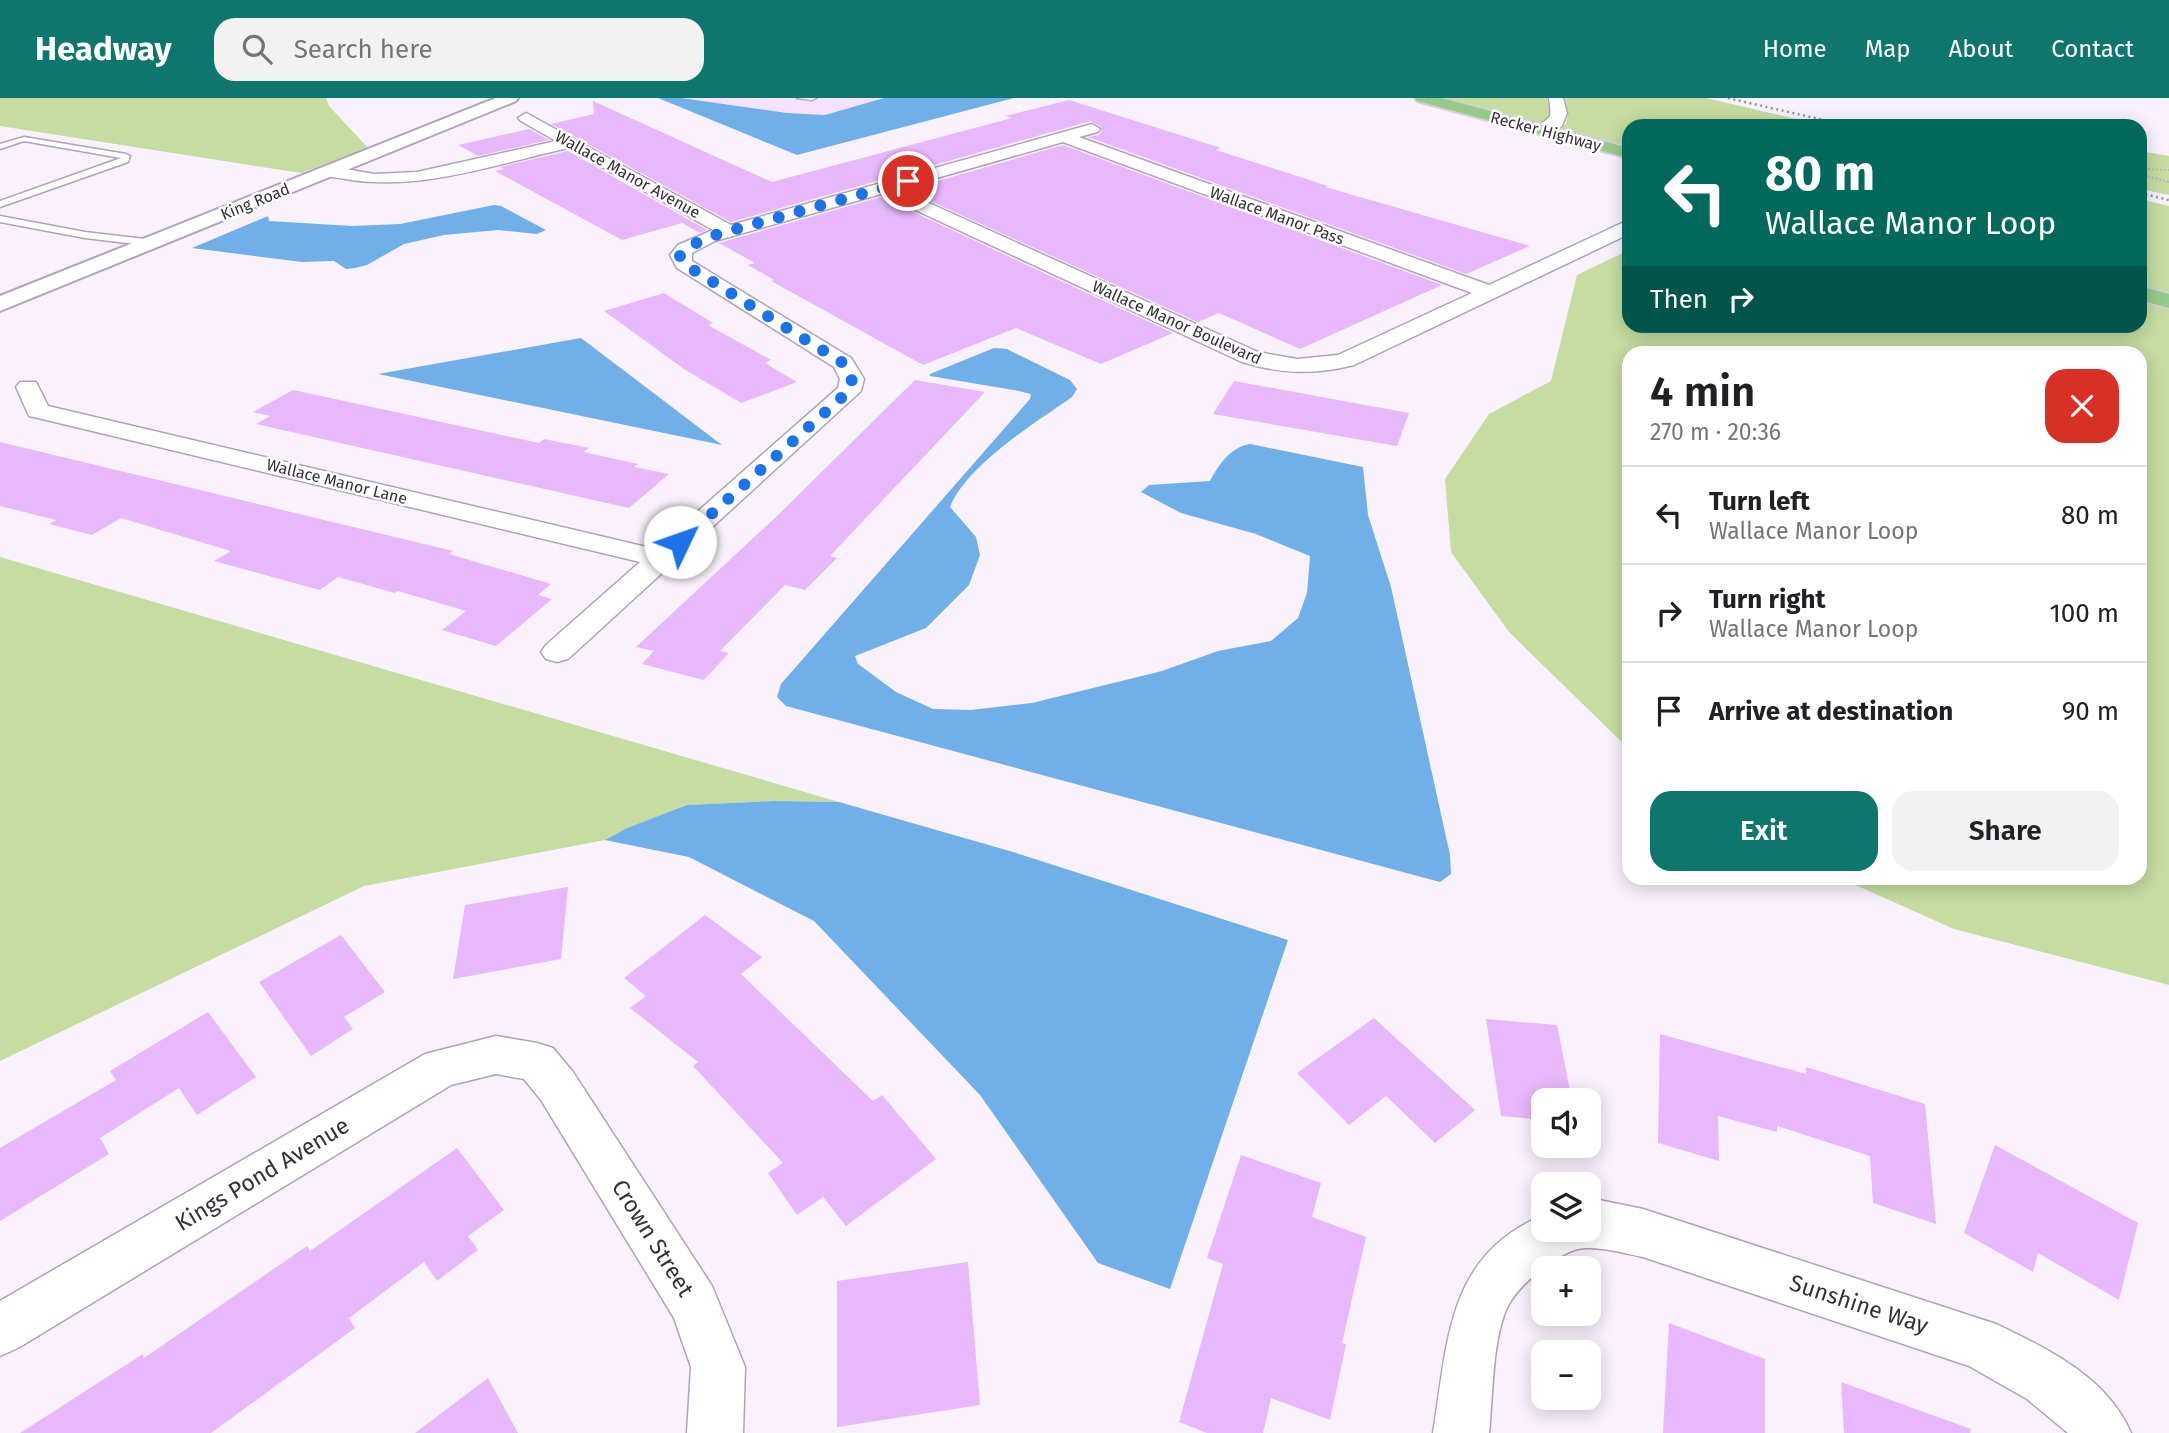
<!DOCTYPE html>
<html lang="en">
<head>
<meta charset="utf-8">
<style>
  body { margin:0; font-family:"Fira Sans",sans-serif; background:#f2f2f2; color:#202124; height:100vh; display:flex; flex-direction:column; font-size:26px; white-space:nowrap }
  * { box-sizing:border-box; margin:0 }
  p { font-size:23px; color:#757577 }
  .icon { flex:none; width:38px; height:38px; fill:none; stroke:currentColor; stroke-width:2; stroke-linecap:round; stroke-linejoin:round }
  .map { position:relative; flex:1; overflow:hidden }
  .sheet { position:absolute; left:1622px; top:248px; width:525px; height:539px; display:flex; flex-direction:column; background:#fff; border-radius:21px; box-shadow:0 4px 18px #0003 }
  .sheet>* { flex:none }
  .hud { position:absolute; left:1622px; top:21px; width:525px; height:214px; border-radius:21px; box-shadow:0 4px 18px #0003; background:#00695c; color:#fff; overflow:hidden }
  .controls { position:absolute; left:1531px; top:990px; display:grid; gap:14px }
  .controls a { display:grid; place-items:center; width:70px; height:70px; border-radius:14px; background:#fff; box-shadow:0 4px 18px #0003; font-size:35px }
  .pin { position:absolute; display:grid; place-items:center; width:60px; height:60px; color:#fff; margin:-30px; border:4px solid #fff; border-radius:50%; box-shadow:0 2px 7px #0007 }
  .me { position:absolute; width:77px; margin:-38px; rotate:48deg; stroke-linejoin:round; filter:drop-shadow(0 0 5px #0008) }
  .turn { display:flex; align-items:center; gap:24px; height:147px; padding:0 28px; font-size:32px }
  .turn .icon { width:91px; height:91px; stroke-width:2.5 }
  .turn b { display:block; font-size:49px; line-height:60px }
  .then { display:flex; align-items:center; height:66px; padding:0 28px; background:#0003; gap:14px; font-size:26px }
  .round { display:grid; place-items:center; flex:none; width:74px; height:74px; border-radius:21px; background:#f2f2f2 }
  .head { display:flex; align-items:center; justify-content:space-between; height:119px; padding:0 28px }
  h1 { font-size:42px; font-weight:600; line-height:52px }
  .action { display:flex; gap:14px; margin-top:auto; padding:14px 28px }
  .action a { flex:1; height:80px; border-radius:21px; background:#0f766e; color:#fff; font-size:28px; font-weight:600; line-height:80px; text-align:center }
  .action a+a { background:#f2f2f2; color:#202124 }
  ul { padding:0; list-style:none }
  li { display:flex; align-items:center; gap:21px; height:98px; padding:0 28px; border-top:2px solid #e0e0e0 }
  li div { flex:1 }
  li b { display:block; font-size:26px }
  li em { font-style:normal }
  header { display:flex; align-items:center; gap:42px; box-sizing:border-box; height:98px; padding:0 35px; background:#0f766e; color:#fff }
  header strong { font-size:33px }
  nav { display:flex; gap:38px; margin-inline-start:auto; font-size:24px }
  .search { width:490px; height:63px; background:#f2f2f2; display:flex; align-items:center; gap:18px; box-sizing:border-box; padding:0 24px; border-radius:21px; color:#757577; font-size:26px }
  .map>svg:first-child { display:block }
  .built { fill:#f5e3fd }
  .green { fill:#c6dca1 }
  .water { fill:#71afe9 }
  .building { fill:#e8b8fc }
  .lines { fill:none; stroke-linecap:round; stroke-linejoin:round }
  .service-casing { stroke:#b2a1ba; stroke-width:3 }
  .minor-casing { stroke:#b2a1ba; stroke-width:3 }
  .tertiary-casing { stroke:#b2a1ba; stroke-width:4 }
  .primary-casing { stroke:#d3d1d3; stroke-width:4 }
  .path { stroke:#bbb4be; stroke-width:2; stroke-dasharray:2 2; stroke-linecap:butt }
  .service { fill:#fff; fill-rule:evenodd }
  .minor { fill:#fff; fill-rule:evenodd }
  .tertiary { fill:#fff; fill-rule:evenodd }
  .primary { fill:#95cb8a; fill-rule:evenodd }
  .rail { stroke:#98909b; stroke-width:2.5; stroke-dasharray:2 3.5; stroke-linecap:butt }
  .route { stroke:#1a73e8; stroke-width:12; stroke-dasharray:0 21.6 }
  .labels { text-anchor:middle; stroke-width:5; stroke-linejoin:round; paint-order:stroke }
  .far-street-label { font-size:16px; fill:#362f39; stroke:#fff }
  .near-street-label { font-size:23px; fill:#362f39; stroke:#fff }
</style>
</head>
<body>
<header>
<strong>Headway</strong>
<div class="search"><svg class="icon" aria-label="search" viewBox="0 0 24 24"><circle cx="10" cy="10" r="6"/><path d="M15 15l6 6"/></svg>Search here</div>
<nav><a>Home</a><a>Map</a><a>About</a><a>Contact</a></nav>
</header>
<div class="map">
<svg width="2169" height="1335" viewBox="0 0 2169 1335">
  <rect width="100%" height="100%" fill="#f9f1fc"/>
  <polygon class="built" points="681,0 884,0 825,17 787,15"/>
  <g class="green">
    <polygon points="0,0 326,0 329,8 369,51 301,75 0,28"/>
    <polygon points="1435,0 1547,0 1550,14 1547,24 1539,28"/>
    <polygon points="1565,0 1706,0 1826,28 1629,28 1629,52 1556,32 1566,26 1568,16"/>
    <polygon points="2140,53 2169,58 2169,97 2140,91"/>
    <polygon points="2140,101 2169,108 2169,198 2140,190"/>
    <polygon points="1629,152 1629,228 2140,228 2140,200 2169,208 2169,887 1954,831 1842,781 2140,780 2140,256 1629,256 1629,651 1509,534 1451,454 1445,381 1489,316 1551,283 1577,177"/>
    <polygon points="0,459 839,704 774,703 687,707 627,730 605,742 364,788 0,963"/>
  </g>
  <g class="water">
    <polygon points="658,0 681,0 787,15 825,17 884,0 1014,0 797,57"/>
    <polygon points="494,107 501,108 546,132 537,136 498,132 444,137 404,146 367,167 355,170 346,171 334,163 302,164 192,150 268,118 269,123 352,128 400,126"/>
    <polygon points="581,240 722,347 378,276"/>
    <path d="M 994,250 L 1007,251 L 1070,282 L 1077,291 L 1072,299 C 1035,325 967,367 950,409 L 976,439 L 980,457 L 969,487 L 926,530 L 855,558 L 858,566 L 896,594 L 933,611 L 971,612 L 1032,605 L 1162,573 L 1218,553 L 1271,543 L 1298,520 L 1307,495 L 1310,458 L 1256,436 L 1181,415 L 1141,394 L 1149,387 L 1210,383 C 1219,366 1231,349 1250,346 L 1363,369 L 1368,417 L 1391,489 L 1450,757 L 1451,776 L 1440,784 L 786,608 L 777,599 L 781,586 L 1030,301 L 1031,296 L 1019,293 L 930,278 L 930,276 Z"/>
    <polygon points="774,703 839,704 1013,754 1288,842 1170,1191 1098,1165 980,997 814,823 689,759 605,742 627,730 687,707"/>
  </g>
  <g class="building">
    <polygon points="1069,2 1221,50 1216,52 1328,88 1325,89 1530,148 1466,176 1088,39 1099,37 1102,32 1101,29 1091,23 731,124 551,26 594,16 593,3 772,84 1012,20 1005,18"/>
    <polygon points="529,31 549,42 478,58 458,47"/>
    <polygon points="1063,47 1442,187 1300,251 1219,215 1198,224 906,92"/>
    <polygon points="568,53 707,132 700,135 682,125 622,142 495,73 504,71 500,69"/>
    <polygon points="881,99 1173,235 1101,266 1016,230 923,267 771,183 774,182 748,167 755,165 719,145"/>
    <polygon points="664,195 713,225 708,227 771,262 765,265 797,284 741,305 684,271 604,213"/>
    <polygon points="915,282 985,294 830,458 837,460 805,492 785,487 720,553 729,555 704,582 642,566 654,553 636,549 777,418"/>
    <polygon points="1234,283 1409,315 1397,348 1213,316"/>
    <polygon points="293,292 539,345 544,341 589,350 583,354 638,366 634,369 669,376 629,410 256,326 270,318 253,314"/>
    <polygon points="0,344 453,453 449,456 551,486 538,497 552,501 496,548 442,532 466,513 398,493 395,495 338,479 320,492 214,463 231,453 121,420 92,437 49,426 56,422 0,408"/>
    <polygon points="568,789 561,861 453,881 465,807"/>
    <polygon points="705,817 762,859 741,876 873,1003 882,997 936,1061 846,1128 823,1099 797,1117 768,1075 783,1065 693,968 698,964 630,910 646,898 624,880"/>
    <polygon points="341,837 385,894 344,919 353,931 311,958 259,884"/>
    <polygon points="208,914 256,979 197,1017 179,990 100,1040 109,1056 0,1123 0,1050 116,982 110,973"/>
    <polygon points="1374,920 1475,1012 1435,1045 1386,998 1349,1027 1297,975"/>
    <polygon points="1486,921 1557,927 1572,1003 1544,1003 1544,1022 1501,1018"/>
    <polygon points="1660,936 1806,976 1806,969 1925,1006 1936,1126 1873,1105 1870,1058 1777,1028 1777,1034 1718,1018 1719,1063 1658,1045"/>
    <polygon points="1995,1047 2138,1125 2119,1202 2038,1155 2033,1174 1964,1135"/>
    <polygon points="457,1050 504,1112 468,1138 478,1152 437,1183 424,1164 349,1220 355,1230 211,1335 20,1335 143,1256 144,1260 307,1148 310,1153"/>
    <polygon points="1241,1057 1321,1085 1312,1119 1366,1139 1342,1245 1346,1246 1330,1322 1271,1300 1263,1335 1207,1335 1179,1324 1223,1166 1207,1160"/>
    <polygon points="968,1164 980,1307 837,1329 837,1183"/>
    <polygon points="1669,1225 1765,1261 1765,1335 1663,1335"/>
    <polygon points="488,1280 518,1335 415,1335"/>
    <polygon points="1841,1284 1971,1331 1970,1335 1844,1335"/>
  </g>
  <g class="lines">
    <defs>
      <g id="service">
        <polygon points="797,0 816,0 812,2"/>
        <polygon points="24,39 126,56 130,58 128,64 0,109 0,103 121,60 24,43 0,51 0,46"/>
        <polygon points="0,118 85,134 153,142 158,145 153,148 85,140 0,124"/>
      </g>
      <g id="minor">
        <path d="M 1549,0 L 1563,0 L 1567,15 L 1562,28 L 1543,37 L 1535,32 C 1549,16 1553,26 1549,0 Z"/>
        <path d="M 526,15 L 731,127 L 1092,26 L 1100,31 L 1098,34 L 1079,39 L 1489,187 L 1622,125 L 1629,123 L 1629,136 L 1354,267 C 1314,277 1281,276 1242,264 L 881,96 L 715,143 L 692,155 L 692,163 L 851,260 L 864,281 L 861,293 L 568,561 L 557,564 L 546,561 L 541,554 L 546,547 L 640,464 L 38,320 L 29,318 L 16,289 L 20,284 L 36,284 L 48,308 L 655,451 L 838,290 L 840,281 L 834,269 L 677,170 L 670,157 L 678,147 L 713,132 L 568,50 C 496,66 420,94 345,81 C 336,79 326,80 320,73 L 329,68 L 374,76 L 417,74 L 556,43 L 521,23 L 518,20 ZM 1063,44 L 1472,195 L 1338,257 L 1297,261 L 1258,254 L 898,91 Z"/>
        <polygon points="496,938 537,945 553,950 573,974 712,1188 745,1269 743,1335 687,1335 691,1269 674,1220 541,1002 524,981 496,976 451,987 18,1250 0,1258 0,1203 425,956"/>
        <path d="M 1599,1102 L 1643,1111 L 1996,1226 C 2048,1251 2107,1279 2131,1335 L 2068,1335 L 2027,1301 L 1969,1268 L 1643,1159 C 1624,1155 1604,1149 1585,1150 C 1573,1150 1555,1161 1546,1168 C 1531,1179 1514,1194 1506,1212 C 1492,1246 1493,1298 1489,1335 L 1433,1335 C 1448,1245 1446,1157 1544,1117 L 1544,1132 L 1589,1132 L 1589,1104 Z"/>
      </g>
      <polygon id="tertiary" points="496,0 518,0 516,3 0,213 0,198"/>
      <g id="primary">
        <polygon points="1415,0 1442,0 1629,50 1629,60 1417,3"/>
        <polygon points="2140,188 2169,196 2169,210 2140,202"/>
      </g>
    </defs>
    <use href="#service" class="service-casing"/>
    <use href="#minor" class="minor-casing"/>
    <use href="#tertiary" class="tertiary-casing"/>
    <use href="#primary" class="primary-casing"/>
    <g class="path">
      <polyline points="2140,71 2169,72"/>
      <polyline points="2140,76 2169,84"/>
    </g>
    <use href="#service" class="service"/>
    <use href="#minor" class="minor"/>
    <use href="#tertiary" class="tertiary"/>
    <use href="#primary" class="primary"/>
    <g class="rail">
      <polyline points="1728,0 1849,28"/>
      <polyline points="2140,95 2169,102"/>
    </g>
  </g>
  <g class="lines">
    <polyline class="route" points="680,444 849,293 852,281 843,265 684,166 680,158 685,151 708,139 908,83"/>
  </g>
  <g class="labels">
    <g class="far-street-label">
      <text transform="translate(1546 33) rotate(15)" y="6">Recker Highway</text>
      <text transform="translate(628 76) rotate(29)" y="6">Wallace Manor Avenue</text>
      <text transform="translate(255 103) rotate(-22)" y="6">King Road</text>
      <text transform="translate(1277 117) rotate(20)" y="6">Wallace Manor Pass</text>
      <text transform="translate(1177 224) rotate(24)" y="6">Wallace Manor Boulevard</text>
      <text transform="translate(337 383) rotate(14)" y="6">Wallace Manor Lane</text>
    </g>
    <g class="near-street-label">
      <text transform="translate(262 1076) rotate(-31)" y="8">Kings Pond Avenue</text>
      <text transform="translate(653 1140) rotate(58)" y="8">Crown Street</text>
      <text transform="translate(1859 1206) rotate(18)" y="8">Sunshine Way</text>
    </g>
  </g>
</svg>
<div class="controls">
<a><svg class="icon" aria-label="sound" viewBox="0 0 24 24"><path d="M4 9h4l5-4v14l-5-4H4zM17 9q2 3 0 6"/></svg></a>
<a><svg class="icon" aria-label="layers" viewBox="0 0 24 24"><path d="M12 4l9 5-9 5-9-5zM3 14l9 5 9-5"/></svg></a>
<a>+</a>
<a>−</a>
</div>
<div class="pin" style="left:908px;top:83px;background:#d93025"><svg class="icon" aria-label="arrive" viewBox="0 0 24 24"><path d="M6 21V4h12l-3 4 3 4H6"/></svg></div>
<svg class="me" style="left:680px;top:444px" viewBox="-20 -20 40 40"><circle r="19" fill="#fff"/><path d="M0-13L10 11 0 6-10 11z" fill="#1a73e8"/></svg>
<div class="hud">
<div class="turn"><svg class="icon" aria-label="left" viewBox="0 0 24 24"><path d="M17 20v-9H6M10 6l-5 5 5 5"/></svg><div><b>80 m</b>Wallace Manor Loop</div></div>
<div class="then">Then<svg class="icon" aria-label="right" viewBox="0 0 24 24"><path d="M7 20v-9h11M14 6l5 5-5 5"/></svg></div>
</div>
<section class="sheet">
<div class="head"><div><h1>4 min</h1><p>270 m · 20:36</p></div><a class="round" style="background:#d93025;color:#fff"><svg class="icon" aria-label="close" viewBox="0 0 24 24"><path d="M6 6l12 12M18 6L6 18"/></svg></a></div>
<ul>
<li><svg class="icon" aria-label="left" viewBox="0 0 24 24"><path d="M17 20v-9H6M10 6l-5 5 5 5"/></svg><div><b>Turn left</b><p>Wallace Manor Loop</p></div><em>80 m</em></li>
<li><svg class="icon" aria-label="right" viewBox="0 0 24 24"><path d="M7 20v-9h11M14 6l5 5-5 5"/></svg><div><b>Turn right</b><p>Wallace Manor Loop</p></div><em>100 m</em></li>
<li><svg class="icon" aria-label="arrive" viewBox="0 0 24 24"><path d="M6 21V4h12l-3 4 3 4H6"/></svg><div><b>Arrive at destination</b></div><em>90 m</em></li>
</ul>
<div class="action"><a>Exit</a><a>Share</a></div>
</section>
</div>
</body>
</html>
